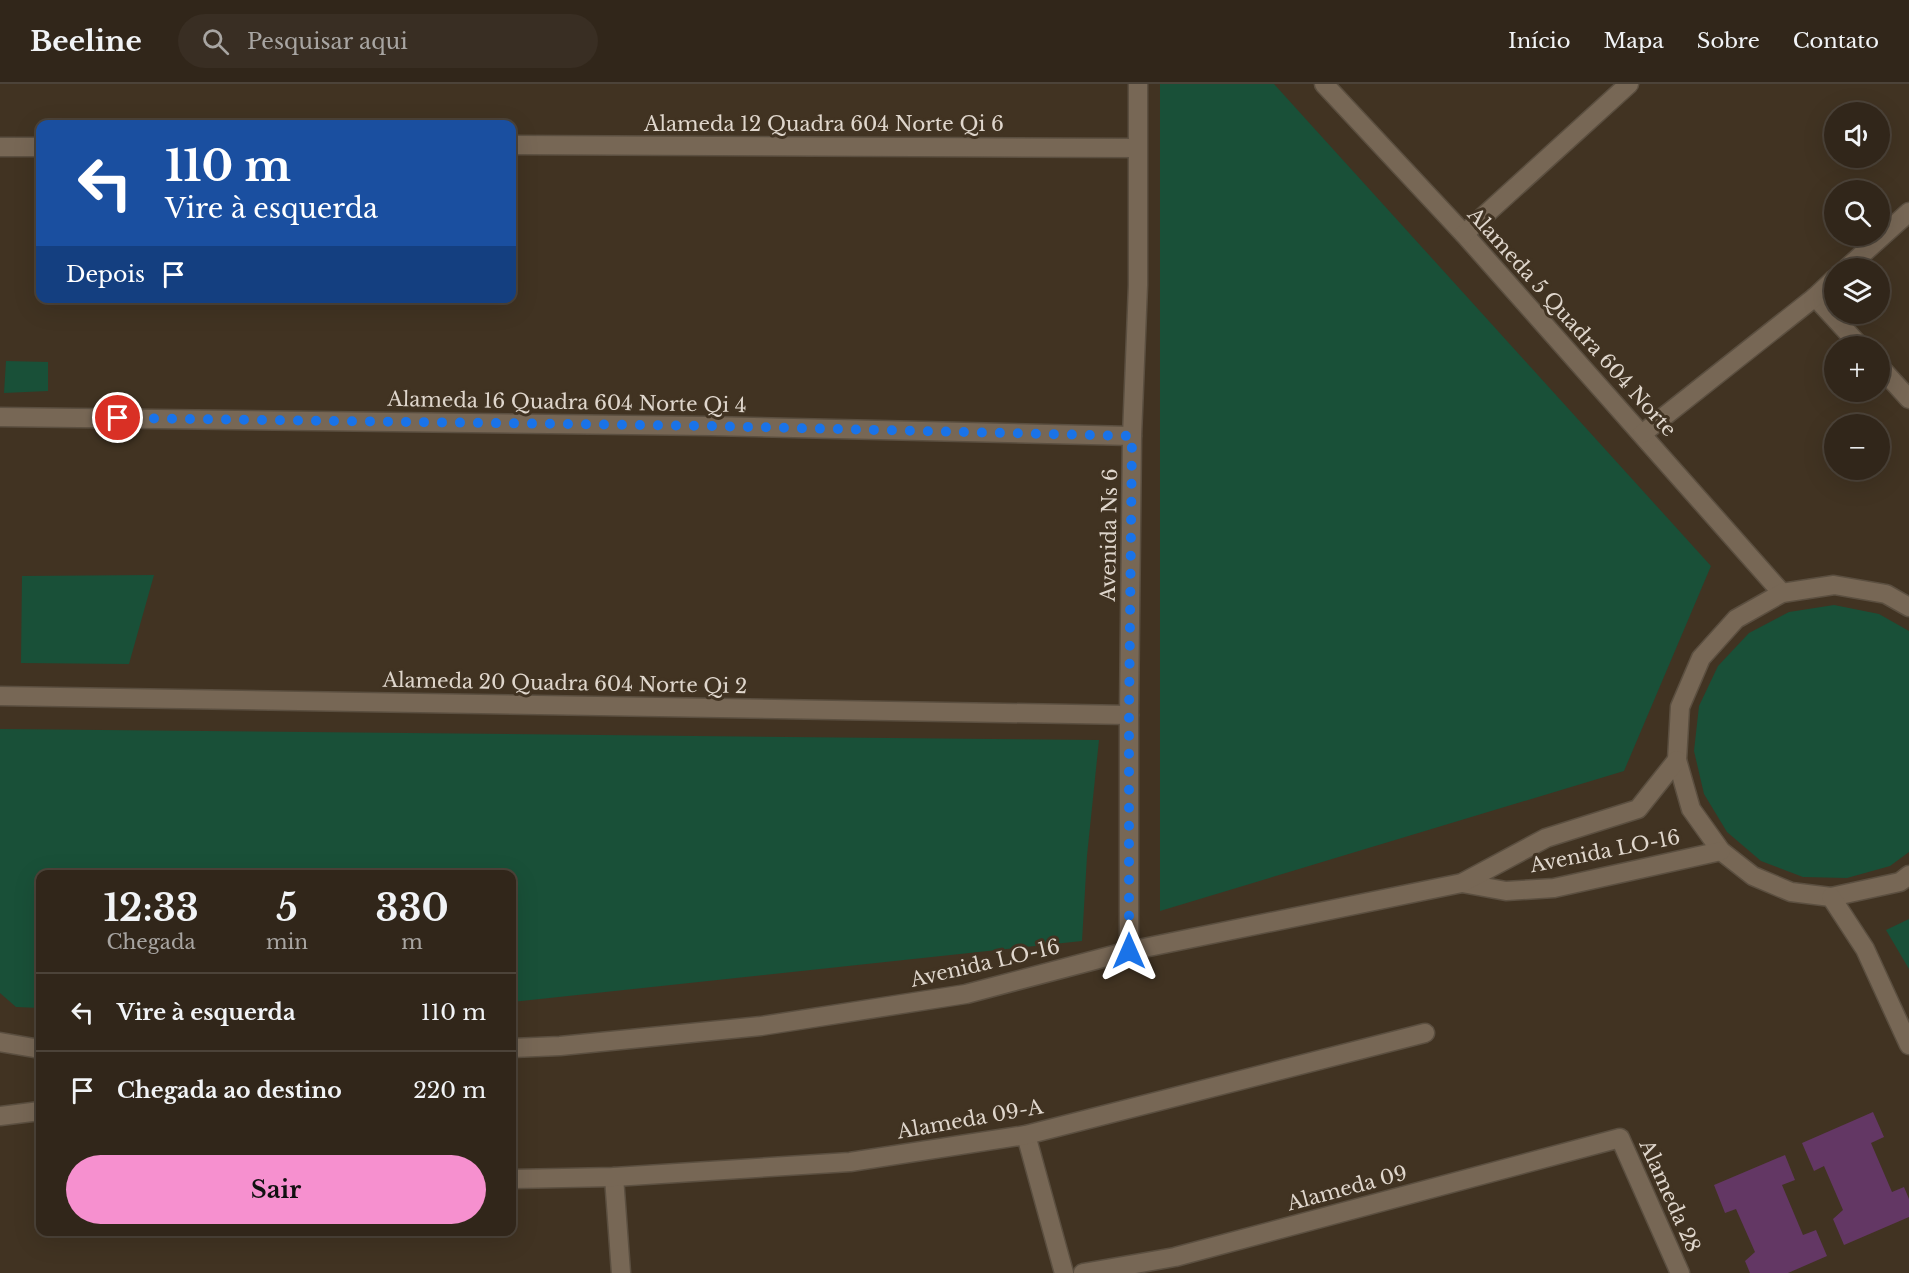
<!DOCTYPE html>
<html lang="pt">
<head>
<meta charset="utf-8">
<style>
  body { margin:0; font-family:"Libre Baskerville",serif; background:#392e23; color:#f1f3f6; height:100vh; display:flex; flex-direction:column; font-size:22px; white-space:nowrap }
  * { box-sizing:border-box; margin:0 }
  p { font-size:20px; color:#a8a5a2 }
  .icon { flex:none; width:33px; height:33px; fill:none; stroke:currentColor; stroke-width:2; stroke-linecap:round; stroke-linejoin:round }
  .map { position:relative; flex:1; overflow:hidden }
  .drawer { position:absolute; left:36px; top:786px; width:480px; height:366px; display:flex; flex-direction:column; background:#31261a; border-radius:12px; box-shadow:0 6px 24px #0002,0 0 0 2px #4c4339 }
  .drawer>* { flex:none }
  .hud { position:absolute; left:36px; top:36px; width:480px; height:183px; border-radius:12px; box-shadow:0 6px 24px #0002,0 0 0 2px #4c4339; background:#1a4fa0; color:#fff; overflow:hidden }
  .fabs { position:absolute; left:1824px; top:18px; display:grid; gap:12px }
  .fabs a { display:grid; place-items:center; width:66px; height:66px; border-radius:50%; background:#31261a; box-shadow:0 6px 24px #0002,0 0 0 2px #4c4339; font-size:30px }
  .pin { position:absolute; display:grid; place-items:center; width:51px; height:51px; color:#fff; margin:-26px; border:3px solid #fff; border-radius:50%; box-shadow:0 2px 6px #0007 }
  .me { position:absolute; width:66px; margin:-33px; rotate:0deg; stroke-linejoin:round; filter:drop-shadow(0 0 4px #0008) }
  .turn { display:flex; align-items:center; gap:21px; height:126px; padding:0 30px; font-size:27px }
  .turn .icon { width:78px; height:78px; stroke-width:2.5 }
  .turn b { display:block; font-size:42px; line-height:51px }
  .then { display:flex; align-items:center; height:57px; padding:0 30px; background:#0003; gap:12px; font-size:22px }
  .eta { display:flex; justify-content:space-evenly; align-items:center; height:102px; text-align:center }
  .eta b { font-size:36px; font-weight:800; line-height:42px }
  .button { display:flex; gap:12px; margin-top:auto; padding:12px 30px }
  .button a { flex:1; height:69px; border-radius:36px; background:#f690cf; color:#111; font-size:24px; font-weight:800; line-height:69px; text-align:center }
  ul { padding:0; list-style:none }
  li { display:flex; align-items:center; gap:18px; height:78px; padding:0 30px; border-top:2px solid #4c4339 }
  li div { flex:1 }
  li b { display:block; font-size:22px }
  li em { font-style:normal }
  header { display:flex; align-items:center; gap:36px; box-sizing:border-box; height:84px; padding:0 30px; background:#31261a; border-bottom:2px solid #4c4339 }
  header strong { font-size:28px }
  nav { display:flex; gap:33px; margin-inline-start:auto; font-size:21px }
  .search { width:420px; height:54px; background:#392e23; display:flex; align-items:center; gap:15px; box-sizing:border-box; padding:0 21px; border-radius:33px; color:#a8a5a2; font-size:22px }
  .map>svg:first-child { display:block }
  .green { fill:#195038 }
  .building { fill:#633764 }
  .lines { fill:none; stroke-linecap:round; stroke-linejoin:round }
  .minor-casing { stroke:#5b4f40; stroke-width:21 }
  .minor { stroke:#776755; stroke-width:18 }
  .route { stroke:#1a73e8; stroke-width:10; stroke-dasharray:0 18 }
  .labels { text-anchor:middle; stroke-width:6; stroke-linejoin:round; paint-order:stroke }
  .street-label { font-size:20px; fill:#dfd6cc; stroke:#413322 }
</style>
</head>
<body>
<header>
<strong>Beeline</strong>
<div class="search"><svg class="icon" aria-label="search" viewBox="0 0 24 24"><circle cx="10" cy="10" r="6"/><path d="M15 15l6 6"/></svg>Pesquisar aqui</div>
<nav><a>Início</a><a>Mapa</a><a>Sobre</a><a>Contato</a></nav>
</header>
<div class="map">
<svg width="1909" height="1189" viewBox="0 0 1909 1189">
  <rect width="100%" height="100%" fill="#413322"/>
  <g class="green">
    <polygon points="1160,0 1274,0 1711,482 1624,687 1160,827"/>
    <polygon points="6,277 48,278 48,307 4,309"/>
    <polygon points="154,491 129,580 21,579 22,492"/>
    <polygon points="1834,521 1879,530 1909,547 1909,768 1890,782 1847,794 1803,793 1761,777 1727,748 1704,710 1694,667 1699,622 1718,582 1749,549 1789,528"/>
    <polygon points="0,645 1099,656 1087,772 1082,857 512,918 512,790 40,790 40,924 16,923 0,909"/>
    <polygon points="1909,835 1909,885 1886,846"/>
  </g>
  <g class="building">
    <polygon points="1873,1028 1884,1053 1871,1059 1892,1108 1904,1103 1909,1115 1909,1133 1844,1161 1833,1135 1843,1126 1824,1082 1814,1087 1802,1059"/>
    <polygon points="1785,1071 1795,1096 1782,1101 1803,1151 1816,1146 1827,1172 1788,1189 1750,1189 1745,1177 1755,1168 1736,1125 1725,1129 1714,1101"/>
  </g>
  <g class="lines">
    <defs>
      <g id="minor">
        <polyline points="1324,0 1464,150 1782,509"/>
        <polyline points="512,61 1137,64"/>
        <polyline points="0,63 40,63"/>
        <polyline points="1464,150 1629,0"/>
        <polyline points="1847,184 1909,128"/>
        <polyline points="1815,213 1860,262"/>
        <polyline points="1880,283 1909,315"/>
        <polyline points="0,333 710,342 1132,352"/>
        <polyline points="1642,350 1815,213 1834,195"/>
        <polyline points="1909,523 1886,510 1834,501 1782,509 1736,535 1701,574 1680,623 1677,676 1691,725 1721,767 1753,792 1791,808 1831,813 1900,798 1909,791"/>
        <polyline points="0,612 1129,631"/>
        <polyline points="1462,799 1506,807 1554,804 1721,767"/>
        <polyline points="1831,813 1865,865 1909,961"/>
        <polyline points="1129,867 1129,631 1132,352 1138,201 1138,0"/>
        <polyline points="0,958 40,965"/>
        <polyline points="512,964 560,962 761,942 966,910 1129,867 1462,799 1546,754 1638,725 1677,676"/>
        <polyline points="0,1032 40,1027"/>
        <polyline points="1026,1051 1064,1189"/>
        <polyline points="614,1093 621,1189"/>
        <polyline points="512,1095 614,1093 850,1078 1026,1051 1425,949"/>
        <polyline points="1083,1189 1175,1173 1620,1054 1680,1189"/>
      </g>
    </defs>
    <use href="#minor" class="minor-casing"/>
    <use href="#minor" class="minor"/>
  </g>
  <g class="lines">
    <polyline class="route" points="118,334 710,342 1132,352 1129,631 1129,867"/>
  </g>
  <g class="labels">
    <g class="street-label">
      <text x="824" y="47">Alameda 12 Quadra 604 Norte Qi 6</text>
      <text transform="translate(1572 238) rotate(48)" y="7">Alameda 5 Quadra 604 Norte</text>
      <text transform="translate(567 318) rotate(1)" y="7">Alameda 16 Quadra 604 Norte Qi 4</text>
      <text transform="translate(1109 451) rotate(-89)" y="7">Avenida Ns 6</text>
      <text transform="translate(565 599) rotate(1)" y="7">Alameda 20 Quadra 604 Norte Qi 2</text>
      <text transform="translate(1605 767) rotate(-11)" y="7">Avenida LO-16</text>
      <text transform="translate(985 879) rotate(-13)" y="7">Avenida LO-16</text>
      <text transform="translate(970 1035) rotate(-10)" y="7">Alameda 09-A</text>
      <text transform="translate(1347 1104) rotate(-15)" y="7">Alameda 09</text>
      <text transform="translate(1670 1112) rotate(66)" y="7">Alameda 28</text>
    </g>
  </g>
</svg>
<div class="fabs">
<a><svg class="icon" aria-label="sound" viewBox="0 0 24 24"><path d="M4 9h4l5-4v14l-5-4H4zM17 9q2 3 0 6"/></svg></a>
<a><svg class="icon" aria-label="search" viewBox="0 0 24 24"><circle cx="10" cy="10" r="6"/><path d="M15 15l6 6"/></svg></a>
<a><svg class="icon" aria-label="layers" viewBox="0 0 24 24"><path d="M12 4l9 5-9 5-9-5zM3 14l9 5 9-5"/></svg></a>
<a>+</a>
<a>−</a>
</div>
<div class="pin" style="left:118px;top:334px;background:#d93025"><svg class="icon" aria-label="arrive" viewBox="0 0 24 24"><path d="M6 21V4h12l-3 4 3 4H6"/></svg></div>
<svg class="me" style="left:1129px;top:867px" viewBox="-20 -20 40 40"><path d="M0-17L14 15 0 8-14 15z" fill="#1a73e8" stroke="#fff" stroke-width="4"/></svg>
<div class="hud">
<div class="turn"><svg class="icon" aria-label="left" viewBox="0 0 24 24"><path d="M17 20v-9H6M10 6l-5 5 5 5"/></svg><div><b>110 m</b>Vire à esquerda</div></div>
<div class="then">Depois<svg class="icon" aria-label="arrive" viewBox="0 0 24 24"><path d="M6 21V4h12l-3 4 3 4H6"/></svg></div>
</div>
<section class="drawer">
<div class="eta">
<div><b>12:33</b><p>Chegada</p></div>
<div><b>5</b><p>min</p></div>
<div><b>330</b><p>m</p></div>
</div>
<ul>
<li><svg class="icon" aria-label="left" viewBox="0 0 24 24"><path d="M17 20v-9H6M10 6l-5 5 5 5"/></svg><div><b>Vire à esquerda</b></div><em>110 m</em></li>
<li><svg class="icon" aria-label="arrive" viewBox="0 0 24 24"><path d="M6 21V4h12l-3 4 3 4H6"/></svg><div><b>Chegada ao destino</b></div><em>220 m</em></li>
</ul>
<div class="button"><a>Sair</a></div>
</section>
</div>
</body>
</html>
